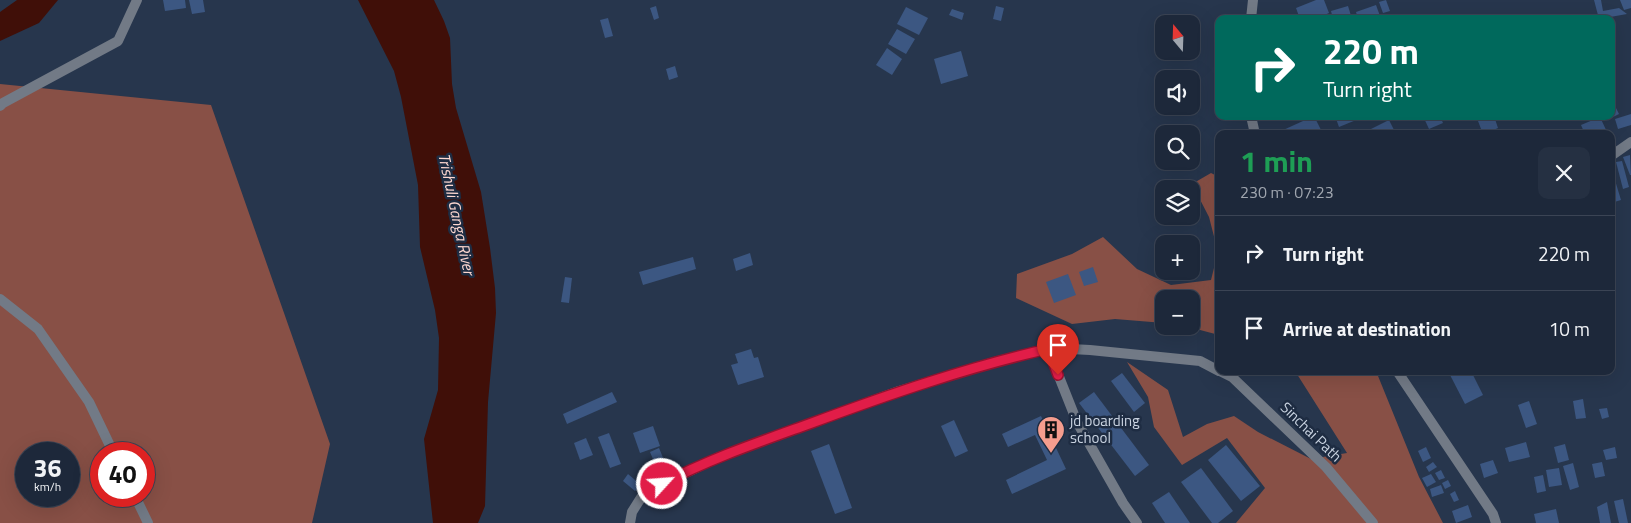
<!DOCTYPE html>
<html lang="en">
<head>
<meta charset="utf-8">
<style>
  body { margin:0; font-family:"Titillium Web",sans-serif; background:#253042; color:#f1f3f6; height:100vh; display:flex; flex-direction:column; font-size:19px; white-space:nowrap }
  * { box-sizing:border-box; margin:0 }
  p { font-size:16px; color:#a0a6af }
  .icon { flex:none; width:28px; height:28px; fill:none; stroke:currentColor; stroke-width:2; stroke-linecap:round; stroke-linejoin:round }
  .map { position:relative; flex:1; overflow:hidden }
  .details { position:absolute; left:1215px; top:130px; width:400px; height:245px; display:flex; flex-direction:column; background:#1d283a; border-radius:10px; box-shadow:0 5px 20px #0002,0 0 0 1px #3b4454 }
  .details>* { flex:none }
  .hud { position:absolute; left:1215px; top:15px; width:400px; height:105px; border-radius:10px; box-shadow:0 5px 20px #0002,0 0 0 1px #3b4454; background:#00695c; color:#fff; overflow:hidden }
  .needle { width:32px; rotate:341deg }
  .tools { position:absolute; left:1155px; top:15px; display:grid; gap:10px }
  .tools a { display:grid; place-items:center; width:45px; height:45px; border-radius:10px; background:#1d283a; box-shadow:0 5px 20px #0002,0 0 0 1px #3b4454; font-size:25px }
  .speed { position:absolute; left:15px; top:442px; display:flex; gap:10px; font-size:25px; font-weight:700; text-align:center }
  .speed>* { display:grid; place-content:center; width:65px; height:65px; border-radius:50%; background:#1d283a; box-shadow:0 5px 20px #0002,0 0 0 1px #3b4454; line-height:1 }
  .speed small { font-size:12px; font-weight:400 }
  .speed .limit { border:8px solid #d22; background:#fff; color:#111 }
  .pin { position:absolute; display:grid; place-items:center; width:42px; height:42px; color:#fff; margin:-51px -21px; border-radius:50% 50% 50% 0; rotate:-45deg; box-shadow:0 0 5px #0007 }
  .pin .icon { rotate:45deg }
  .me { position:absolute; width:55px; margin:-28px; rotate:64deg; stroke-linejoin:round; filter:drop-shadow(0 0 4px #0008) }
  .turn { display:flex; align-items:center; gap:18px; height:105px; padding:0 25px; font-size:22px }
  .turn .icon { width:65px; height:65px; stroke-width:2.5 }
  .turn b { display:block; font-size:35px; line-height:42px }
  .round { display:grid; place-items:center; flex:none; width:52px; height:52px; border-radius:10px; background:#253042 }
  .headline { display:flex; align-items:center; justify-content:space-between; height:85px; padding:0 25px }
  h1 { font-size:30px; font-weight:700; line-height:38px; color:#1e9e55 }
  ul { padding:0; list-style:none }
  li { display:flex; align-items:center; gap:15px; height:75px; padding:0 25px; border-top:1px solid #3b4454 }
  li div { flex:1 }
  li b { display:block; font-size:19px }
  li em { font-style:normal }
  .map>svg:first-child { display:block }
  .forest { fill:#885046; fill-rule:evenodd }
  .water { fill:#400f08 }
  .building { fill:#3c5782 }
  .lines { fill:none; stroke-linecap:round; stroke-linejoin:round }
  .minor { stroke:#727a86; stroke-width:10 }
  .tertiary { stroke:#727a86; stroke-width:10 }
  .route-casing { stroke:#92132f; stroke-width:12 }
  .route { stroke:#e11d48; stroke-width:9 }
  .labels { text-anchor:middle; stroke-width:5; stroke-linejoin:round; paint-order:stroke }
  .poi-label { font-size:15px; fill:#c9d3e1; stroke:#1e2c42; text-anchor:start }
  .street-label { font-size:15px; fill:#c9d3e1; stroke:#1e2c42 }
  .water-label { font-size:16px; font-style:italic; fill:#fdd7d0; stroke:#1e2c42 }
</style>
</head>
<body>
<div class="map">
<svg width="1631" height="523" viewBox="0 0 1631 523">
  <rect width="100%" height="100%" fill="#27364d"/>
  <g class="forest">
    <path d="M 0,84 L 211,105 L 330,444 L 312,523 L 0,523 ZM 26,454 L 69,454 L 69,496 L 26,496 ZM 101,454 L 144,454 L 144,496 L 101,496 Z"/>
    <polygon points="1211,173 1219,177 1219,335 1185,326 1191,326 1191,299 1164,299 1164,323 1115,319 1072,324 1016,298 1017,274 1072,254 1103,237 1137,269 1171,285 1211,280 1218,252 1209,217 1192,184"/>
    <polygon points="1127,362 1168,390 1183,437 1207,424 1234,416 1258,432 1311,459 1347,453 1295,371 1376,371 1419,477 1443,523 1236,523 1265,488 1227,438 1182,465 1154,427 1148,397"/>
  </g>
  <g class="water">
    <polygon points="17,0 58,0 39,23 0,41 0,12"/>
    <polygon points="358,0 434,0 444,21 450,38 452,84 456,108 481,192 490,248 495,288 496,313 488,402 485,506 478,523 433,523 424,439 438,390 439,338 435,310 420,247 418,185 401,97 394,71"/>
  </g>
  <g class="building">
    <polygon points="163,0 185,0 186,8 165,11"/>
    <polygon points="189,0 203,0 205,12 192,14"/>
    <polygon points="1316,0 1324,0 1329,13 1315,19 1300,19 1296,8"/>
    <polygon points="1386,0 1390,11 1383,13 1379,2"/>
    <polygon points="1594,0 1601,0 1603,11 1619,8 1627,14 1599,19"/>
    <polygon points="1620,0 1631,0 1631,8 1624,10"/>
    <polygon points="1376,5 1380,16 1372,19 1358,19 1356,12"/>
    <polygon points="656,6 659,18 654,20 650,8"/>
    <polygon points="996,6 1004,8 1001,21 993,19"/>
    <polygon points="1348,6 1352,19 1333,19 1331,11"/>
    <polygon points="906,7 928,18 919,35 897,24"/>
    <polygon points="952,9 964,13 962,20 949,15"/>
    <polygon points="608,18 613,36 605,38 600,20"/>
    <polygon points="897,29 915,39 906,54 888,44"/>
    <polygon points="887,48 902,59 892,75 876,65"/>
    <polygon points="961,51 968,76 941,84 934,59"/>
    <polygon points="675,66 678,77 669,80 666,69"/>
    <polygon points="1611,98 1619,114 1611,118 1610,116"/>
    <polygon points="1631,114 1631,125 1618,129 1615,119"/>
    <polygon points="1314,116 1322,132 1319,134 1282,134 1281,131"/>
    <polygon points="1335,116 1366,116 1339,127"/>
    <polygon points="1423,116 1440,116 1443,123 1429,129"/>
    <polygon points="1489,116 1494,116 1498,128 1491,131 1493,134 1483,134 1478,121"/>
    <polygon points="1600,117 1607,132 1585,134 1581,125"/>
    <polygon points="1389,120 1396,134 1361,134"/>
    <polygon points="1630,155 1631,175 1630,175 1623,157"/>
    <polygon points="1622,161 1629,187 1623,189 1616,162"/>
    <polygon points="1614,177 1621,200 1611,203 1611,178"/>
    <polygon points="750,253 753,265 736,271 733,259"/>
    <polygon points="693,257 696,269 643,285 639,272"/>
    <polygon points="1093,267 1098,282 1084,286 1079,272"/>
    <polygon points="1068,274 1076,295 1054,303 1046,282"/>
    <polygon points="565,277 572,278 569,303 561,302"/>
    <polygon points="751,349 754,358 758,357 764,377 738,385 731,365 738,363 735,354"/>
    <polygon points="1453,371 1471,371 1483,395 1465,404 1449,373"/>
    <polygon points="1122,373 1145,403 1134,412 1111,381"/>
    <polygon points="612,392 617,402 567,424 563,414"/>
    <polygon points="1094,392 1149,465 1135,476 1079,403"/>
    <polygon points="1583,399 1586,418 1576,419 1573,401"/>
    <polygon points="1529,401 1537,424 1526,428 1518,405"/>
    <polygon points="1607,408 1609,417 1602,419 1599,409"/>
    <polygon points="1041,416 1066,469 1012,494 1006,480 1047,460 1035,435 1008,447 1002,434"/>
    <polygon points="954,420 968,451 955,457 941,426"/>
    <polygon points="653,426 660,446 640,453 633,433"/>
    <polygon points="609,433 621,464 610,468 598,437"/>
    <polygon points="586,438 593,455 580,460 574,443"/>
    <polygon points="1526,442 1530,457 1509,462 1505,448"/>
    <polygon points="829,444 852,508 835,514 811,451"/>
    <polygon points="1565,444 1569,460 1558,463 1554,447"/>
    <polygon points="1226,445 1260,486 1241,501 1208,460"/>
    <polygon points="1426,447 1431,458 1423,462 1418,451"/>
    <polygon points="1615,447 1617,458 1606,460 1603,450"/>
    <polygon points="659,448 669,472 660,476 650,452"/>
    <polygon points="1493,460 1498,473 1484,478 1480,464"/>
    <polygon points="1433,462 1437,467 1429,472 1426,467"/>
    <polygon points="1602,462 1605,476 1595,478 1592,464"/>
    <polygon points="1573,463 1579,487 1570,490 1563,466"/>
    <polygon points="1201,468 1233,511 1218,523 1212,523 1181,482"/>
    <polygon points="1559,468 1562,485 1549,487 1546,470"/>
    <polygon points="1441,470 1445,478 1439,480 1435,473"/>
    <polygon points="628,474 641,485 635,491 623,481"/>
    <polygon points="1431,474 1436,482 1427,487 1422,478"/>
    <polygon points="1543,475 1546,491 1537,493 1534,477"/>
    <polygon points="1448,480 1451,486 1445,489 1442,483"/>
    <polygon points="1441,485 1444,493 1432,497 1430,489"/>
    <polygon points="1455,491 1459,500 1454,502 1450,494"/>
    <polygon points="1169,492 1190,523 1165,523 1152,503"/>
    <polygon points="1623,499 1628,523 1619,523 1614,501"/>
    <polygon points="1607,502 1611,523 1600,523 1597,507"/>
    <polygon points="1468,505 1472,517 1456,523 1452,511"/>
    <polygon points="1556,509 1559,523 1536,523 1534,514"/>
  </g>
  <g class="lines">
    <g class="minor">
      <polyline points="0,106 3,103 118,41 137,0"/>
      <polyline points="1611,156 1631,142"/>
      <polyline points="0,299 38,329 89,402 114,454"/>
      <polyline points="1052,348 1052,359 1077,422 1123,503 1137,523"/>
      <polyline points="135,496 148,523"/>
    </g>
    <g class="tertiary">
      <polyline points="1251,19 1253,0"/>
      <polyline points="1251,116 1255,134"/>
      <polyline points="1220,371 1232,377 1326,467 1373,523"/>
      <polyline points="1397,371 1493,514 1496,523"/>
      <polyline points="630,523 632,512 644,493 717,458 899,391 994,362 1052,348 1090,350 1200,361 1219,371"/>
    </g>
  </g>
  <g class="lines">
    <defs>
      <path id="route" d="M 662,484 C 709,459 759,442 809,424 C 890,394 968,367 1052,348 L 1052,359 L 1058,375"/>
    </defs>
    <use href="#route" class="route-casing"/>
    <use href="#route" class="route"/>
  </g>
  <defs>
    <symbol id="building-pin" viewBox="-11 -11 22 30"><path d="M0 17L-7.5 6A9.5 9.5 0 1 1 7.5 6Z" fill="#f59d8e" stroke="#1e2c42"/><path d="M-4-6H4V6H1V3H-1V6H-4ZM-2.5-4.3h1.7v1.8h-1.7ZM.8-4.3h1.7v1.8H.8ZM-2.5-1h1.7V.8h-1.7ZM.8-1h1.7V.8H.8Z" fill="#111"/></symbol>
  </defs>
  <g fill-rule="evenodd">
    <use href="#building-pin" x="1035" y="414" width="32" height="43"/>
  </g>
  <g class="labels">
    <g class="poi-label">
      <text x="1070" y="426">jd boarding<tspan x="1070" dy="17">school</tspan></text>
    </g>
    <g class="street-label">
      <text transform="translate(1311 432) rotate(44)" y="5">Sinchai Path</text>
    </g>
    <g class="water-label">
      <text transform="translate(457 214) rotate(78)" y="6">Trishuli Ganga River</text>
    </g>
  </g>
</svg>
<div class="tools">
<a><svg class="needle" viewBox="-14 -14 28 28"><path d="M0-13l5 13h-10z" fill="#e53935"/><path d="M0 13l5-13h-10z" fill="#a0a6af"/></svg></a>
<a><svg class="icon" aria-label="sound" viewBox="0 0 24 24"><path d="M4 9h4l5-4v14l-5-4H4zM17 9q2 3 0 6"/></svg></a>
<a><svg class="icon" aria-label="search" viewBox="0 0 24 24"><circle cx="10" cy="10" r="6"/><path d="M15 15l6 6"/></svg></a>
<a><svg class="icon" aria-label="layers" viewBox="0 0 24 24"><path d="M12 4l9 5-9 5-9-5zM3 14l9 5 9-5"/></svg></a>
<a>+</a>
<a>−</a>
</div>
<div class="speed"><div>36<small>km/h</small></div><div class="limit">40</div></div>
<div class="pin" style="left:1058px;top:375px;background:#d93025"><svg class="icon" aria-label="arrive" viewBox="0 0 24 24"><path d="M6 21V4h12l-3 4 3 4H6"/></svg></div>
<svg class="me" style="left:662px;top:484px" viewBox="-20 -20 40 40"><circle r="17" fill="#e11d48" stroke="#fff" stroke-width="3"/><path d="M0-11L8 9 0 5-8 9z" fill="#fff"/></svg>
<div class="hud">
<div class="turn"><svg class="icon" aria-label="right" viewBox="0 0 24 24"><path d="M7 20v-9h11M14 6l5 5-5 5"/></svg><div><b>220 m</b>Turn right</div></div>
</div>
<section class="details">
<div class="headline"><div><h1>1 min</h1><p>230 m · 07:23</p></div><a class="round"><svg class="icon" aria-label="close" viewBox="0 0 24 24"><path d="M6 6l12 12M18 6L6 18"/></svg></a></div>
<ul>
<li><svg class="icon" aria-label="right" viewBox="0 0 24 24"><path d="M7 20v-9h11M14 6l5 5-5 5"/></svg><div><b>Turn right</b></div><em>220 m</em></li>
<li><svg class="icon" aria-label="arrive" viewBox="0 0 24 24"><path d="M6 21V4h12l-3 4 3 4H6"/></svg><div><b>Arrive at destination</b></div><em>10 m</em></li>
</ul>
</section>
</div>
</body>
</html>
